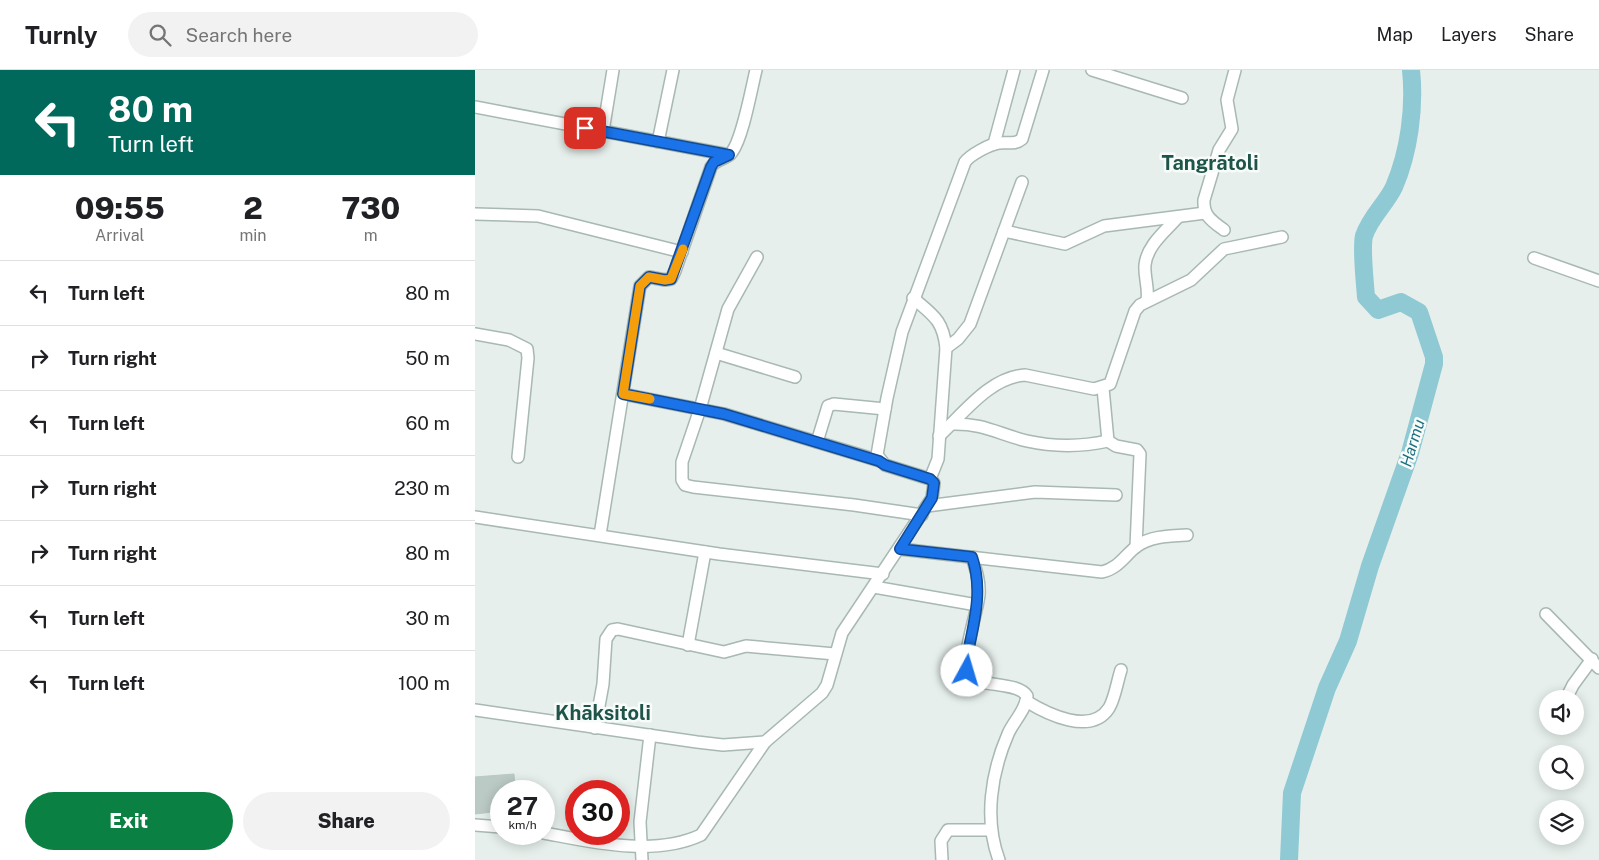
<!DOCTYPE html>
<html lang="en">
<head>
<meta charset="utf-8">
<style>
  body { margin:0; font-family:"Public Sans",sans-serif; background:#f2f2f2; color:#202124; height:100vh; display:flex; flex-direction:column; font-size:19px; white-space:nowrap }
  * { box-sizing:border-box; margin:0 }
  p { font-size:16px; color:#757577 }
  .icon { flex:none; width:28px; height:28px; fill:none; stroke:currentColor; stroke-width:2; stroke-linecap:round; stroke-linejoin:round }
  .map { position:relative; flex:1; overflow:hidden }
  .panel { display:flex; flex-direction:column; background:#fff; width:475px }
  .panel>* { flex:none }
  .top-card { background:#00695c; color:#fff; overflow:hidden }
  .controls { position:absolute; left:1064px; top:620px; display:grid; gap:10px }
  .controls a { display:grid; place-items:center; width:45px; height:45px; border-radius:50%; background:#fff; box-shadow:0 2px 12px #0003; font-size:25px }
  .speed { position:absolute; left:15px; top:710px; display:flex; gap:10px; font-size:25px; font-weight:700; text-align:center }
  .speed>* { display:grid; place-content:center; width:65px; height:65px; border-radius:50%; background:#fff; box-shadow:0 2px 12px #0003; line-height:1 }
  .speed small { font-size:12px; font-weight:400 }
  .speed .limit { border:8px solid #d22; background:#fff; color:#111 }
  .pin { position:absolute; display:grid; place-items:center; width:42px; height:42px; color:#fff; margin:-21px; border-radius:10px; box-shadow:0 2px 8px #0006 }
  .me { position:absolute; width:55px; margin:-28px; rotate:6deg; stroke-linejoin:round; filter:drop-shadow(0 0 4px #0008) }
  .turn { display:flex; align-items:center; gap:18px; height:105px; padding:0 25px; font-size:22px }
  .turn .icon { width:65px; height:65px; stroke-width:2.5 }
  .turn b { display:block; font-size:35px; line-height:42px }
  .eta { display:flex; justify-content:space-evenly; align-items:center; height:85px; text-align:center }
  .eta b { font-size:30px; font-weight:800; line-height:35px }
  .primary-button { display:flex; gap:10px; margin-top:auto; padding:10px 25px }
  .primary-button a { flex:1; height:58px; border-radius:30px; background:#0b8043; color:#fff; font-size:20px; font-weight:800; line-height:58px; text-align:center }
  .primary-button a+a { background:#f2f2f2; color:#202124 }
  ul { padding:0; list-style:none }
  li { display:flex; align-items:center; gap:15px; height:65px; padding:0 25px; border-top:1px solid #e0e0e0 }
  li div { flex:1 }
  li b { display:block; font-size:19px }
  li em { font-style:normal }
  header { display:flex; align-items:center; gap:30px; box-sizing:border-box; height:70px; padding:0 25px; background:#fff; border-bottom:1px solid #e0e0e0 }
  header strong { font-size:24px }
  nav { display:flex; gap:28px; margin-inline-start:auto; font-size:18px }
  .search { width:350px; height:45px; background:#f2f2f2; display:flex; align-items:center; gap:12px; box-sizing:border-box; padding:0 18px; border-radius:28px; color:#757577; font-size:19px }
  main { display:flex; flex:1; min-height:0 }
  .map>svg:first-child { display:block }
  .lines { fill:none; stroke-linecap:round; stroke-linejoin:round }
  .river { stroke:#8ec9d4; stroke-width:18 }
  .building { fill:#bbcac4; stroke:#b8c9c2 }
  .minor-casing { stroke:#a8b8b2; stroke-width:14 }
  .minor { stroke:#fff; stroke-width:11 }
  .route-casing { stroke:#114b97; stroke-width:12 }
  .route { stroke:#1a73e8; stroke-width:9 }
  .slow { stroke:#f59e0b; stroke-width:9 }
  .labels { text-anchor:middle; stroke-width:5; stroke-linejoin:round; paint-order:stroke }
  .water-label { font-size:16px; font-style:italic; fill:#1c6f80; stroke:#f7fbf9 }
  .district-label { font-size:20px; font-weight:bold; fill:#1f5548; stroke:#f7fbf9 }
</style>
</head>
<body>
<header>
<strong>Turnly</strong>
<div class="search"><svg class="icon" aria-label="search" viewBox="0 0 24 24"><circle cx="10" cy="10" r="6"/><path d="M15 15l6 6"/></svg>Search here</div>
<nav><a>Map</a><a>Layers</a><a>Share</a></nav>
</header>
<main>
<section class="panel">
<div class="top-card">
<div class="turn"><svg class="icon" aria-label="left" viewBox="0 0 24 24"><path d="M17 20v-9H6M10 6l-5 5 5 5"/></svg><div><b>80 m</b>Turn left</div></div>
</div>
<div class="eta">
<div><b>09:55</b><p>Arrival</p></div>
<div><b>2</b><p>min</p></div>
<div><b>730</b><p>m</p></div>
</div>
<ul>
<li><svg class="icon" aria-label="left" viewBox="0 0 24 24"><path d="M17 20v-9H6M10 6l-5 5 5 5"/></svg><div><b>Turn left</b></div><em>80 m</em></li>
<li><svg class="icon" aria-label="right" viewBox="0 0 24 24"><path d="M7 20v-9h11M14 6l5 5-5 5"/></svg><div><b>Turn right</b></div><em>50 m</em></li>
<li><svg class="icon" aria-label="left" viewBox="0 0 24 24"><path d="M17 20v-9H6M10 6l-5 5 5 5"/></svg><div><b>Turn left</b></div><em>60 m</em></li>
<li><svg class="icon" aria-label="right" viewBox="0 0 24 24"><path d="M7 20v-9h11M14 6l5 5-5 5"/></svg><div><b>Turn right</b></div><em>230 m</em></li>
<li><svg class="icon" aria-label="right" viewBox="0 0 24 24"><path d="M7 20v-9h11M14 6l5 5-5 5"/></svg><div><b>Turn right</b></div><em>80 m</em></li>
<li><svg class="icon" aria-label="left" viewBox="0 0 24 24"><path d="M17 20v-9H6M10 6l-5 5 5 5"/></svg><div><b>Turn left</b></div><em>30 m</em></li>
<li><svg class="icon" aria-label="left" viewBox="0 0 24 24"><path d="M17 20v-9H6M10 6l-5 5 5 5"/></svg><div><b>Turn left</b></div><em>100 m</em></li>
</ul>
<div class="primary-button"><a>Exit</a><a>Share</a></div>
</section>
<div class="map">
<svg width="1124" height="790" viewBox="0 0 1124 790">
  <rect width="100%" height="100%" fill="#e6efeb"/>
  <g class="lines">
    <path class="river" d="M 814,790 L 817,723 L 852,618 L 873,571 L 895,496 L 935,383 L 959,294 L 959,287 L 944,242 L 926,232 L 903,240 L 891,227 C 890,213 886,178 889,166 C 895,147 911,134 919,117 C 934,82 940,38 936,0"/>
  </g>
  <polygon class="building" points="39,704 40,721 26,721 26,741 0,744 0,707"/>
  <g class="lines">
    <defs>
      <g id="minor">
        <polyline points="617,0 707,28"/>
        <polyline points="0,37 254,85"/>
        <polyline points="128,61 138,0"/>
        <polyline points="183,72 198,0"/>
        <polyline points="519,74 539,0"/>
        <polyline points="0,144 63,146 207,182"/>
        <path d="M 749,160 C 737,151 728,146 729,130 L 744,80 L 757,59 L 752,30 L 760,0"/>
        <polyline points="529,161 590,174 629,156 730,143"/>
        <polyline points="282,187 253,239 225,339 207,392 207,410 210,415 218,417 379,435 447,445"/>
        <polyline points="1059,188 1124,211"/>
        <path d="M 438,228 C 458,245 468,250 471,278 L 463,389 L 455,409"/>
        <path d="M 672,230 C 674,218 669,207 670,195 C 672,175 691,161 703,147"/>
        <polyline points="0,264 34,270 52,279 53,288 43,387"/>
        <polyline points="471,278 483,269 495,254 547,112"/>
        <polyline points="241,283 320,307"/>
        <polyline points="628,318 633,371 641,376 662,380 665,384 661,477"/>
        <polyline points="148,324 249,344 405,391"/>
        <path d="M 477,354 C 508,353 523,364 552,371 C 579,377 605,377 633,371"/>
        <path d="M 464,366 C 488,344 515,307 550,305 L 619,319 L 635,314 L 660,241 L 665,235 L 716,210 L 749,179 L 807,167"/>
        <polyline points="342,372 353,336 359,334 410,339"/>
        <polyline points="452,436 560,422 641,425"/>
        <polyline points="0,447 244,484 408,504"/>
        <path d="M 125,465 L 165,216 L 174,207 L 190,210 L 196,209 L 200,201 L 236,97 C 241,88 252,90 257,82 C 268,67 276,20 281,0"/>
        <path d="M 425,479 L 627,502 C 644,498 649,486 662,476 C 676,466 694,466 712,465"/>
        <path d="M 497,487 C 501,500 505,512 504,525 C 501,549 486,585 493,607 C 507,617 544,612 552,626 C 551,640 538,652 533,664 C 516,703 509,750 524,790"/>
        <polyline points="399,517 502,535"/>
        <polyline points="1071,544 1124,598"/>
        <polyline points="213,575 230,482"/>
        <polyline points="1091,629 1098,615 1117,589"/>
        <path d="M 551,631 C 572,644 616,666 634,638 C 640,628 642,612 646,600"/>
        <polyline points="0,640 222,672 248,675 290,672"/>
        <polyline points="120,658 128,614 131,569 137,560 143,559 249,582 271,576 360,584"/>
        <polyline points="0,755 26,757"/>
        <path d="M 69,763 C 117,772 179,787 226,765 L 290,672 L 347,623 L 352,615 L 367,563 L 457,428 L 459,413 L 455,409 L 410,395 L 402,385 L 412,328 L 427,262 L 490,92 C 495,85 515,74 524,73 C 533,72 540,75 547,69 L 568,0"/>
        <polyline points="167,790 165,752 175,665"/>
        <polyline points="467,790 466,771 473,760 516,760"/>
      </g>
    </defs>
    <use href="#minor" class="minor-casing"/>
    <use href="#minor" class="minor"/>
  </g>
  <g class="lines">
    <defs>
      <path id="route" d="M 110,58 L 254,85 L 239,92 L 236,97 L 196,209 L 190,210 L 174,207 L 165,216 L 148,324 L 249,344 L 404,391 L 410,395 L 455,409 L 459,413 L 457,428 L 425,479 L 497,487 C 509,522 498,556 491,592 L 492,601"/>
    </defs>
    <use href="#route" class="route-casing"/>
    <use href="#route" class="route"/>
    <polyline class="slow" points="175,329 148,324 165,216 174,207 190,210 196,209 208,179"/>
  </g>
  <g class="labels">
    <g class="water-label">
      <text transform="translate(937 373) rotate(-73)" y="6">Harmu</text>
    </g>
    <g class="district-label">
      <text x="735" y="100">Tangrātoli</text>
      <text x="128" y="650">Khāksitoli</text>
    </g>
  </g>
</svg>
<div class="controls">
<a><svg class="icon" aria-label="sound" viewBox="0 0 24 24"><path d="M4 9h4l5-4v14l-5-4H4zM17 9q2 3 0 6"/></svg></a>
<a><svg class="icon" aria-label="search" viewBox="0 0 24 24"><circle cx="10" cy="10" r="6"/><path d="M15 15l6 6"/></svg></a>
<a><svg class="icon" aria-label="layers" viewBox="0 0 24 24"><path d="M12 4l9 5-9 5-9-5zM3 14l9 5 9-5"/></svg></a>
</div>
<div class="speed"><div>27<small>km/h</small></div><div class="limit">30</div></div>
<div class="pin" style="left:110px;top:58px;background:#d93025"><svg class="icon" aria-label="arrive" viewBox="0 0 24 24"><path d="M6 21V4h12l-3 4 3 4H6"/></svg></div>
<svg class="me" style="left:492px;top:601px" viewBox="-20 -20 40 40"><circle r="19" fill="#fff"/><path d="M0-13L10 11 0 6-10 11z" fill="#1a73e8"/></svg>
</div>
</main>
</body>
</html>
